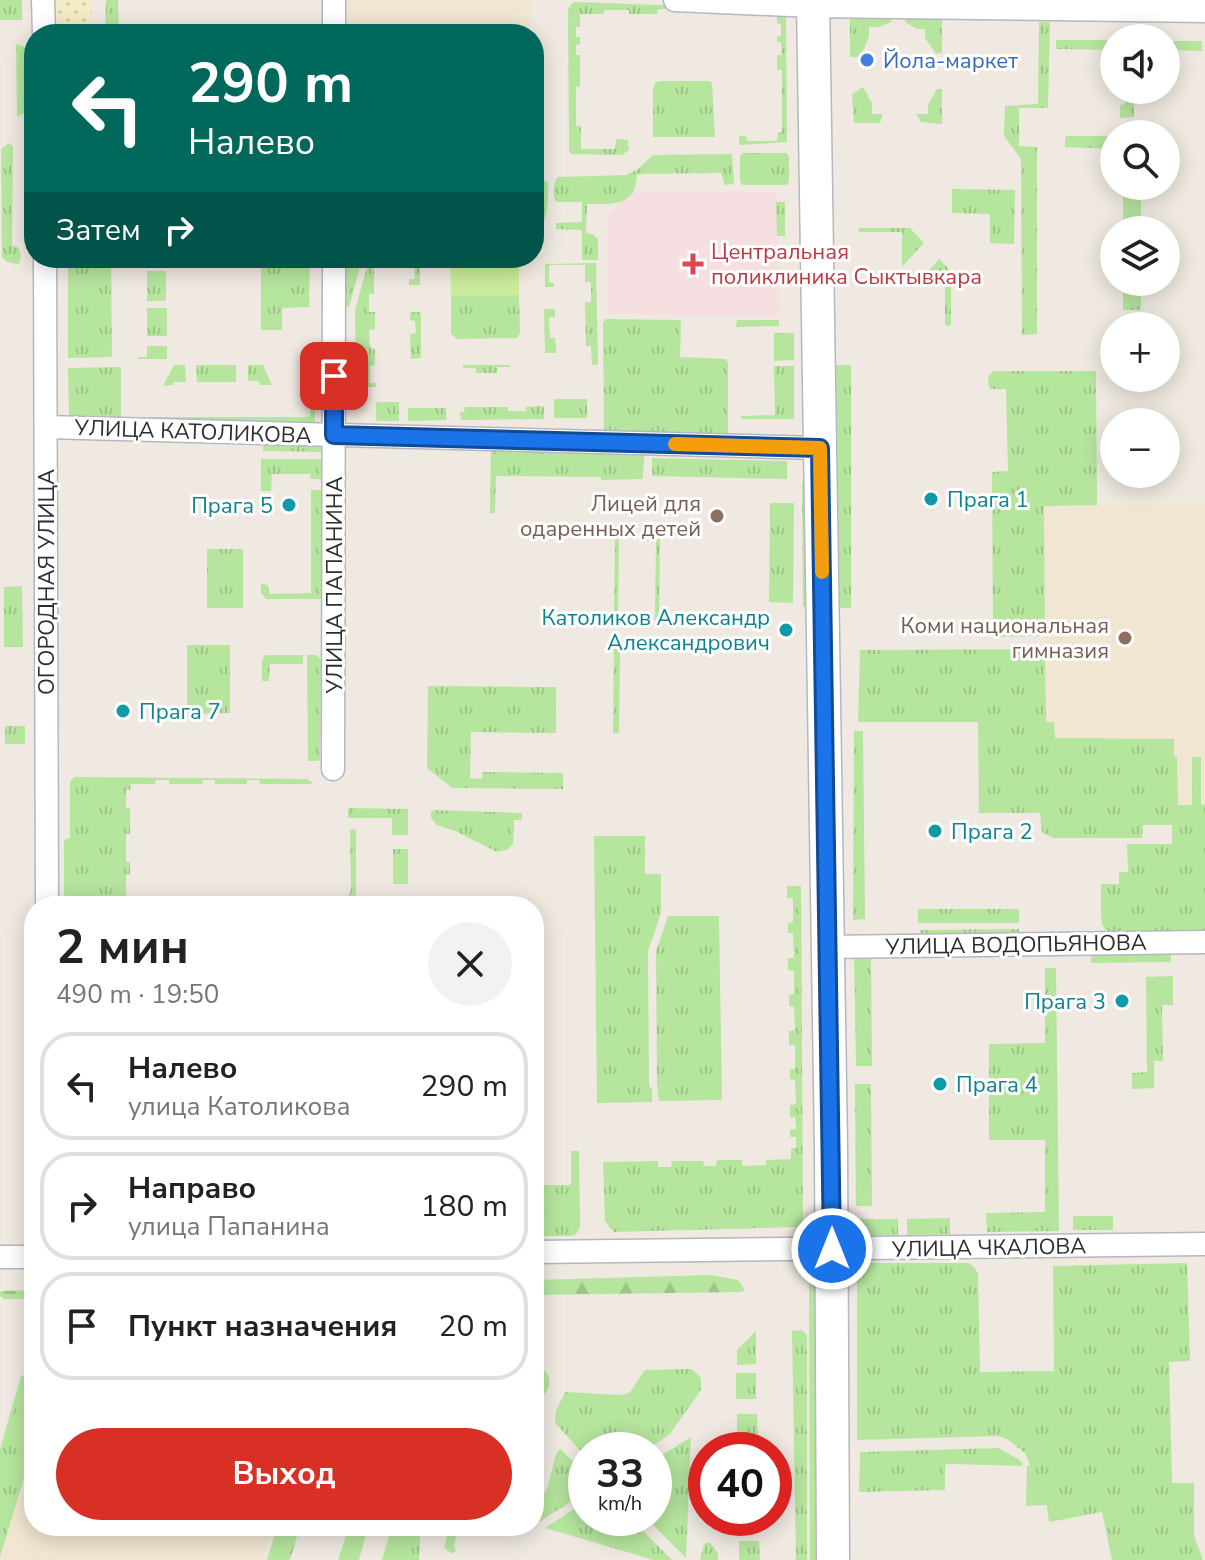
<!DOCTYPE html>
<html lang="ru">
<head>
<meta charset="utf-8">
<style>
  body { margin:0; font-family:"Nunito Sans",sans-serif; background:#f2f2f2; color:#222; height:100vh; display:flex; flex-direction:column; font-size:30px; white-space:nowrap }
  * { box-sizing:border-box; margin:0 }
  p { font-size:26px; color:#767676 }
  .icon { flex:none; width:44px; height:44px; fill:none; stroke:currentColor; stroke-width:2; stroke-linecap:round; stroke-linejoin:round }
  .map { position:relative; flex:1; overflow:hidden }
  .drawer { position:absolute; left:24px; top:896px; width:520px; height:640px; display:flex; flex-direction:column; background:#fff; border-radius:32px; box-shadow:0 4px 20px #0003 }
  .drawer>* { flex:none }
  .guide { position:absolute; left:24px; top:24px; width:520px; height:244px; border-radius:32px; box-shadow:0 4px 20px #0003; background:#00695c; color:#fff; overflow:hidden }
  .controls { position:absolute; left:1100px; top:24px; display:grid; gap:16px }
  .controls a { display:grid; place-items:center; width:80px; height:80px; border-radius:50%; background:#fff; box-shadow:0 4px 20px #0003; font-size:40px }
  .speed { position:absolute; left:568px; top:1432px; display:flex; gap:16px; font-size:40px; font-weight:700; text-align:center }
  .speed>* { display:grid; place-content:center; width:104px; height:104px; border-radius:50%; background:#fff; box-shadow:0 4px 20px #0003; line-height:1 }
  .speed small { font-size:20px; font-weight:400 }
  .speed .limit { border:12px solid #d22; background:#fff; color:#111 }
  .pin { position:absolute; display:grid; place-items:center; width:68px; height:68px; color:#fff; margin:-34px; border-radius:16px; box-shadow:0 4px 12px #0006 }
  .me { position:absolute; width:88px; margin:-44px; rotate:0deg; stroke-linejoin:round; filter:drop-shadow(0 0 6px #0008) }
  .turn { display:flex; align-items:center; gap:28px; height:168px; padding:0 32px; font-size:36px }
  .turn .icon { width:104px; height:104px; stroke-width:2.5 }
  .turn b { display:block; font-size:56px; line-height:68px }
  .then { display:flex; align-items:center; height:76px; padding:0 32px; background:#0003; gap:16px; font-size:30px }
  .round { display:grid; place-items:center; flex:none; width:84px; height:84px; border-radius:42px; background:#f2f2f2 }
  .summary { display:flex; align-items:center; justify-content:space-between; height:136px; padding:0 32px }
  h1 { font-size:48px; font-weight:700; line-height:60px }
  .button { display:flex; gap:16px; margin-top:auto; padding:16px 32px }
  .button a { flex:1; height:92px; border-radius:48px; background:#d93025; color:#fff; font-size:32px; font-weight:700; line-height:92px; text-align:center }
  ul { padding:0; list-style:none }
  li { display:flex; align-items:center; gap:24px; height:108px; margin:0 16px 12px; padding:0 16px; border:4px solid #e0e0e0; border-radius:32px }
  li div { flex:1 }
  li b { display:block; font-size:30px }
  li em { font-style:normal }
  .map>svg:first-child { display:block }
  .education { fill:#f0e6d1 }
  .medical { fill:#f5dfe0 }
  .grass { fill:url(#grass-tufts) }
  .forest { fill:url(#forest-firs) }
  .sand { fill:url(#sand-dots) }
  .pitch { fill:#c9ec9a }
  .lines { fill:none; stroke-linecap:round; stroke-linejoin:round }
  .street-casing { stroke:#b4b7c1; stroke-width:25 }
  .secondary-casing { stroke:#b4b7c1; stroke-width:35 }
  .street { stroke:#fff; stroke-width:22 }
  .secondary { stroke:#fff; stroke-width:32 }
  .route-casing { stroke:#114b97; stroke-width:20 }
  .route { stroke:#1a73e8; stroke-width:14 }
  .slow { stroke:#f59e0b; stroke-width:14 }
  .shop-dot { fill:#3f7fe0; stroke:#fff; stroke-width:3 }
  .health-dot { fill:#e0444e; stroke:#fff; stroke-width:3 }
  .culture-dot { fill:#0f9aa8; stroke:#fff; stroke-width:3 }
  .education-dot { fill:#8d6e63; stroke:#fff; stroke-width:3 }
  .labels { text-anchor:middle; stroke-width:6; stroke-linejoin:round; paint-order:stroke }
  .shop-label { font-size:22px; fill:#366cbe; stroke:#fff; text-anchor:start }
  .health-label { font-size:22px; fill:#be3a42; stroke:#fff; text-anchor:start }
  .street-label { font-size:22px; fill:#2e2e2e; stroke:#fff }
  .culture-label { font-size:22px; fill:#0d838f; stroke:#fff; text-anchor:start }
  .education-label { font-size:22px; fill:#785e54; stroke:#fff; text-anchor:end }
</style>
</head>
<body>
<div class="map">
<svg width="1205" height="1560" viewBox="0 0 1205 1560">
  <defs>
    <pattern id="grass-tufts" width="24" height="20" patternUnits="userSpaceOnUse" patternTransform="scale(2)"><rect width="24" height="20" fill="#b6e59e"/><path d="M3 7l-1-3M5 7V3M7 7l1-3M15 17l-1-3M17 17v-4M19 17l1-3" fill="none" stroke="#9dc588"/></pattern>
    <pattern id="forest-firs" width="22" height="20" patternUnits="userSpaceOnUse" patternTransform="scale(2)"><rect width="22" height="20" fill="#b6e59e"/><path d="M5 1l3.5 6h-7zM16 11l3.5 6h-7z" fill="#9dc588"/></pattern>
    <pattern id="sand-dots" width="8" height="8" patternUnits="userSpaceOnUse" patternTransform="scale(2)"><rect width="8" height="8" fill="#f3ecc5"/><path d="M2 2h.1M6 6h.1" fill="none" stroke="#d1cbaa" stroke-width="1.8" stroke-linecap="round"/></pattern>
  </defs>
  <rect width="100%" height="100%" fill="#efe9e1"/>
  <g class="education">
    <polygon points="344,0 531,0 530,34 343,34"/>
    <polygon points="1205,504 1205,812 1047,813 1044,505"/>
    <polygon points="34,1445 34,1526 273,1526 263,1560 0,1560"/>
  </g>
  <polygon class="medical" points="633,191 777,192 779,316 608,314 608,215"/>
  <g class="grass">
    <rect x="0" y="0" width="22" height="20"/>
    <polygon points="106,0 118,0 119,34 105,34"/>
    <polygon points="575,2 782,9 786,15 787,142 741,145 739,144 739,136 746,136 747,141 777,141 778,133 782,132 782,70 777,70 777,55 782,55 781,42 777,42 777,37 781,36 781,24 777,23 777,13 699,13 699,9 658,9 657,14 629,14 629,10 604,10 604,14 580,14 580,27 576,27 576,37 580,37 580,44 576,45 576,55 580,55 580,86 576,87 576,126 581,126 581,149 615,149 616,139 628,140 629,150 622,155 571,154 569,151 568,10 571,4"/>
    <polygon points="850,16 891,17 891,22 879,27 869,27 869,36 861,57 850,57"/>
    <polygon points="905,18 942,19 942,53 936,54 925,38 925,29 917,29 905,22"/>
    <polygon points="1039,22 1050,22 1048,108 1019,108 1019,146 1037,147 1037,334 1022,335 1021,159 1004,136 1005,106 1038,104"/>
    <polygon points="1056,40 1114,40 1114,50 1056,49"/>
    <polygon points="1166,41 1202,41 1202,51 1166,50"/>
    <polygon points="16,44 25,47 27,58 27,111 17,117"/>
    <polygon points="660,81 709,81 712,83 715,137 653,137 653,89 655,83"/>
    <polygon points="863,87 872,103 872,114 883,114 880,123 854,123 852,94"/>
    <polygon points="937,89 942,89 942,124 921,122 916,114 928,114 928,105"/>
    <polygon points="1125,94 1134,94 1134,117 1120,118 1120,105 1125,104"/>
    <polygon points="1067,136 1114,136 1114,149 1065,147 1065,138"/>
    <path d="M 9,143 L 13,146 L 12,245 L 18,247 C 21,254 22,258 18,264 L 7,262 L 2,257 L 1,149 Z"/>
    <polygon points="742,153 786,153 789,156 789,182 786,185 742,185 740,180 740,157"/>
    <path d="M 732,154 L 734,184 L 725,185 L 721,173 L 637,174 C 636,207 614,204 587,204 L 586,233 L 592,234 L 598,239 L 598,260 L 582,260 L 582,230 L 556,229 L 556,223 L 582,222 L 582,202 L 556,202 C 552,194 553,183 558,177 L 627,175 L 638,169 L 653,155 Z"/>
    <path d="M 534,178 L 542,179 L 548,183 C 548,192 549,219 541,224 C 539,225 536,225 534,226 Z"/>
    <polygon points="952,189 1015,190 1014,244 990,243 990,214 952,213"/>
    <rect x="1123" y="195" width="18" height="35"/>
    <polygon points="776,202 785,202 785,236 777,236"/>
    <polygon points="859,228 910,228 924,243 902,267 902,232 859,232"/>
    <polygon points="68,258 111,258 112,357 68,358"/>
    <polygon points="261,258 310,258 309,307 282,308 282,330 261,330"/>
    <polygon points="939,259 951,271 951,325 945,326 945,282 919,282"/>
    <polygon points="417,262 420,263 420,285 409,285 409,279 415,279 414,267 374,268 374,294 369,294 369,312 375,312 375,329 369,330 370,348 375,349 375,365 370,366 370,383 376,383 376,387 356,387 355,310 368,263"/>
    <polygon points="361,263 349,307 341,304 341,264"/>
    <polygon points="596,263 598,365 592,365 591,346 586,346 585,302 591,302 591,282 585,282 585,265 549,265 549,282 554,283 554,287 545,287 545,264"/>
    <rect x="147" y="271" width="19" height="30"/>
    <rect x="1123" y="282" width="18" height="28"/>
    <polygon points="519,295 520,333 517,338 457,339 451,334 451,296"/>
    <polygon points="167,308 167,336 147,336 147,308"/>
    <polygon points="544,309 555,309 555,317 549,317 550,338 555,338 556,353 545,353"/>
    <polygon points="410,312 421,312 421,358 411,359 410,334 416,333 415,321 410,320"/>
    <polygon points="606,319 678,320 681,322 680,357 725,359 728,362 728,436 607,434 604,431 603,322"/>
    <polygon points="737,320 779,320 779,326 736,327"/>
    <polygon points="774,333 794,333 794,360 774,361"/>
    <polygon points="147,346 167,346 167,359 138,359 138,357 147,357"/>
    <polygon points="174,365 185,365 186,382 173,382 173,385 163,386"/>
    <polygon points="196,365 236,365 236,382 197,382"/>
    <polygon points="248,365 263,365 272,385 260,385 259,381 248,381"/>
    <polygon points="463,365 510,365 510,367 497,367 497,373 476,373 476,368 463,368"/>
    <polygon points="836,365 851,365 851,608 840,608"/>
    <polygon points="774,366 794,366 794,419 741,419 741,416 775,415"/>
    <polygon points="121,367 121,417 310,417 311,394 315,394 315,422 313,425 69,417 68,368"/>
    <path d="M 994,371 L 1096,371 L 1097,505 L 1044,506 L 1045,636 L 993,637 L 992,472 L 1008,471 L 1006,389 L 990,389 C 987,382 987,375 994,371 Z"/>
    <rect x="554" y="399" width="33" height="19"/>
    <rect x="376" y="402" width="23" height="19"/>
    <polygon points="544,406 544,419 461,420 460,412 464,412 465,407 508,407 508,411 526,411 526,407"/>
    <polygon points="408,408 446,408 446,420 408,421"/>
    <polygon points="263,438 326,439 326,452 263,451"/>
    <polygon points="491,450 640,453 644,456 643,477 642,479 601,480 601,477 496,476 495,513 490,513"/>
    <polygon points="652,458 787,461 787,479 652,476"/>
    <polygon points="261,459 326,459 326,479 311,479 310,474 272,474 271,491 261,491"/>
    <polygon points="802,482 813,482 814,607 803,607"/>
    <polygon points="311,490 325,490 325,599 266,599 261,593 261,584 268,585 269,594 311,593"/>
    <polygon points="770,503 794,503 793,603 769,602"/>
    <polygon points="572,525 628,526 628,535 619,535 618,621 614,621 615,530 574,529 573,532 569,532"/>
    <polygon points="643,526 653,526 660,533 659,622 655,622 656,536 643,535"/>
    <rect x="207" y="549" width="36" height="59"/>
    <polygon points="22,586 23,647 4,647 4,587"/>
    <polygon points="614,638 617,638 617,651 620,651 619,733 613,733"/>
    <polygon points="187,645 230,645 230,713 187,714"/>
    <polygon points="1045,649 1046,722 1054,722 1055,738 1174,739 1174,756 1177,757 1178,805 1192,805 1192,757 1201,757 1201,804 1205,805 1205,933 1107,933 1102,924 1101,916 1101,884 1119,884 1119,872 1128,872 1127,844 1172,844 1172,825 1143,825 1142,838 1053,838 1042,832 1040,813 979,813 978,722 858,722 860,650"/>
    <polygon points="267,655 303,655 303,664 270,664 269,681 262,681 262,662 264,656"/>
    <polygon points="307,655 317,655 321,660 320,759 318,761 308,761"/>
    <polygon points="428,686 556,687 556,733 471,732 470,778 482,779 482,772 563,773 563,789 452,788 427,768"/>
    <rect x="5" y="726" width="20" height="18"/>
    <polygon points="854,731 863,731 865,919 853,920"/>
    <polygon points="74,777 307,779 314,784 260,784 259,780 247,780 247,784 215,784 215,780 203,780 202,784 169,784 169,780 156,780 155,784 131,784 130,790 126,790 126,808 130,808 130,834 126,834 126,862 130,862 130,874 126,875 126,898 130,899 130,906 64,906 64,840 70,838 70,782"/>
    <polygon points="348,808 408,809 408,835 392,835 392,818 348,818"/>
    <polygon points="434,810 522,813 522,820 514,820 513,844 507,850 497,852 455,831 437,825 431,818 431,812"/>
    <polygon points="353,829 356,830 356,906 344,906 351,890 350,830"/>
    <polygon points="594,836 645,836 645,874 661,874 661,913 648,951 649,1085 652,1090 652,1102 597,1103"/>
    <rect x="393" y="849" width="15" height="35"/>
    <polygon points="787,886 801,886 803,1227 614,1232 605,1221 603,1162 658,1161 658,1167 671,1167 672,1161 703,1161 704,1166 716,1166 717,1160 742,1160 742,1166 766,1165 766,1160 791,1159 791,1149 796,1148 796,1137 790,1137 790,1130 796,1129 795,1117 790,1117 790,1105 796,1104 795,1080 790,1079 790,1069 795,1069 795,1045 789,1045 789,1031 795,1030 794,1007 789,1006 789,995 794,994 794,971 788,970 788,958 794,958 793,933 788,933 788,923 793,922 793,898 787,898"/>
    <rect x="918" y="909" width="101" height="14"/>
    <polygon points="668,916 719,916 722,1100 659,1101 657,1084 656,951"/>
    <polygon points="1019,929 1019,940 920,940 920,930"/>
    <polygon points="854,952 871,952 872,1066 856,1066"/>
    <polygon points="1091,954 1171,954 1171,962 1091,963"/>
    <polygon points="1045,968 1056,968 1059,1231 987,1232 986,1213 1045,1212 1045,1140 989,1140 989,1044 1045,1043"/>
    <polygon points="1173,976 1173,1005 1162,1005 1163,1061 1154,1061 1154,1088 1132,1089 1132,1073 1147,1072 1146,977"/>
    <polygon points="855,1084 871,1084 872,1206 856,1206"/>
    <polygon points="571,1151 579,1151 580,1227 576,1234 571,1236 534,1236 534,1185 571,1185"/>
    <rect x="1073" y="1216" width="40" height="14"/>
    <polygon points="950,1218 950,1234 907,1235 907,1219"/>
    <polygon points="856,1219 898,1219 898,1235 863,1235 856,1225"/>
    <polygon points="857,1263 968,1263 973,1266 978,1273 980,1372 1054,1371 1053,1266 1187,1263 1190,1361 1169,1362 1172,1483 1194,1483 1194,1536 1203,1560 1112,1560 1102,1512 1049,1522 1047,1505 1026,1506 1027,1466 1030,1465 1025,1453 1007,1439 998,1436 857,1440"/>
    <polygon points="813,1274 818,1274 820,1560 810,1560 809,1280"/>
    <polygon points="802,1330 807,1335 807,1560 796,1560 792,1331"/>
    <polygon points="756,1331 756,1364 737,1365 737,1350"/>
    <polygon points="692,1369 701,1378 701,1390 670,1434 647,1450 586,1450 586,1457 555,1423 556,1411 565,1392 622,1395 630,1392 645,1370"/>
    <path d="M 534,1371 L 545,1371 C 555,1383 547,1394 535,1402 L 534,1401 Z"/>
    <rect x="736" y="1373" width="20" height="26"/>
    <polygon points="28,1374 34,1374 34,1445 0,1557 0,1449 21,1376"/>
    <polygon points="737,1414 757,1414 758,1440 737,1441"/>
    <polygon points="691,1437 686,1558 646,1518 654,1518 654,1460"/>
    <polygon points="998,1448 1020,1460 1023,1466 947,1464 945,1466 945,1490 859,1492 860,1452"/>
    <polygon points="560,1449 586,1474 586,1492 539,1522 539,1506 548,1486 556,1454"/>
    <polygon points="586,1501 586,1518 630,1518 672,1560 654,1560 545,1528"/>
    <polygon points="449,1526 459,1526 454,1545 456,1552 451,1553 444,1548"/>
    <polygon points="395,1527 415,1531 420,1537 419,1560 382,1560 391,1529"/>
    <polygon points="348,1529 366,1534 359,1560 338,1560"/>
    <polygon points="739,1541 759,1541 760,1560 739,1560"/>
    <polygon points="710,1542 718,1553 718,1560 700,1560 704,1544"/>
  </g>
  <g class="forest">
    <polygon points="711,1275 738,1280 745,1290 741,1292 534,1295 534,1280"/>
    <polygon points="34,1290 34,1299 4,1299 0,1296 0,1292 2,1291"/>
    <polygon points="277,1526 300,1526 290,1560 267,1560"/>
  </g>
  <polygon class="sand" points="49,0 92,0 90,34 50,34"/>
  <polygon class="pitch" points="450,258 519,258 519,295 451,296"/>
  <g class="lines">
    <defs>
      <g id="street">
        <polyline points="43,0 44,34"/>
        <polyline points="675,0 813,6 1205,11"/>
        <polyline points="334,34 334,0"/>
        <polyline points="45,258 47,906"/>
        <polyline points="46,427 820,448"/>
        <polyline points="333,769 334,258"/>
        <polyline points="827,947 1205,942"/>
        <polyline points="534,1252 1205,1244"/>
        <polyline points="0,1257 34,1257"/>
      </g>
      <polyline id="secondary" points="813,0 831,1147 833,1560"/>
    </defs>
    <use href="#street" class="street-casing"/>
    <use href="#secondary" class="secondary-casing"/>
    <use href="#street" class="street"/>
    <use href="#secondary" class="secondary"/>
  </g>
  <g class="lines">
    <defs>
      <polyline id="route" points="334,376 334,435 820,448 832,1249"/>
    </defs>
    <use href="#route" class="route-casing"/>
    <use href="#route" class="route"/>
    <polyline class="slow" points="675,444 820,448 822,572"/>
  </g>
  <circle class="shop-dot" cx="867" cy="60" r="8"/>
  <path class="health-dot" d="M689 252h8v8h8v8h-8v8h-8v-8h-8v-8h8z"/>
  <g class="culture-dot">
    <circle cx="931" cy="499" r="8"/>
    <circle cx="289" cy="505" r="8"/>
    <circle cx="786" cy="630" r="8"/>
    <circle cx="123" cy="711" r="8"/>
    <circle cx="935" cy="831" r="8"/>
    <circle cx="1122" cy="1001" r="8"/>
    <circle cx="940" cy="1084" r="8"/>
  </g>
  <g class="education-dot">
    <circle cx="717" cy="516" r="8"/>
    <circle cx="1125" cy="638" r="8"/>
  </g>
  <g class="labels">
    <g class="shop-label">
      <text x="883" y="68">Йола-маркет</text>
    </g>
    <g class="health-label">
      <text x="711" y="259">Центральная<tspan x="711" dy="25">поликлиника Сыктывкара</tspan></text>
    </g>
    <g class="street-label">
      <text transform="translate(193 431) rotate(2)" y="8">УЛИЦА КАТОЛИКОВА</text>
      <text transform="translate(46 582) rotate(-90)" y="8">ОГОРОДНАЯ УЛИЦА</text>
      <text transform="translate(334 585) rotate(-90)" y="8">УЛИЦА ПАПАНИНА</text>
      <text transform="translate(1016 944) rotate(-1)" y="8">УЛИЦА ВОДОПЬЯНОВА</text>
      <text transform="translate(989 1247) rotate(-1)" y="8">УЛИЦА ЧКАЛОВА</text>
    </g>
    <g class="culture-label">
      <text x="947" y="507">Прага 1</text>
      <text x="273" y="513" text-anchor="end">Прага 5</text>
      <text x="770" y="625" text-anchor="end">Католиков Александр<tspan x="770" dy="25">Александрович</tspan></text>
      <text x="139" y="719">Прага 7</text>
      <text x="951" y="839">Прага 2</text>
      <text x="1106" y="1009" text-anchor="end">Прага 3</text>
      <text x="956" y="1092">Прага 4</text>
    </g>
    <g class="education-label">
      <text x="701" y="511">Лицей для<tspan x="701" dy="25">одаренных детей</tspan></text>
      <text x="1109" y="633">Коми национальная<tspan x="1109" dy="25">гимназия</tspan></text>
    </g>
  </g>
</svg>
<div class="controls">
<a><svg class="icon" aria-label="sound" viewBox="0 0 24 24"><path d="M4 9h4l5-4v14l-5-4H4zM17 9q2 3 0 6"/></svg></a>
<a><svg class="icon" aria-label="search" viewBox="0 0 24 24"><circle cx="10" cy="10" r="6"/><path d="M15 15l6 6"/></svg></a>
<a><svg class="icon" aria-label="layers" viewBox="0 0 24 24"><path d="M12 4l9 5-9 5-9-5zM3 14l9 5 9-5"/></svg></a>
<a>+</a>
<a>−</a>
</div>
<div class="speed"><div>33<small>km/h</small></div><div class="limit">40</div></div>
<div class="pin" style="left:334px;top:376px;background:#d93025"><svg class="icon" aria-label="arrive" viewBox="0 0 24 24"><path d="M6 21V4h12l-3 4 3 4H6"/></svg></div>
<svg class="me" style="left:832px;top:1249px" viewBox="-20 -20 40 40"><circle r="17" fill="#1a73e8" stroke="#fff" stroke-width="3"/><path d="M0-11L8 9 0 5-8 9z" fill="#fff"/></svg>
<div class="guide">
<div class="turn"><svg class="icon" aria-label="left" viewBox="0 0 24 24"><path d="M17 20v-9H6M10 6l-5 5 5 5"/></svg><div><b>290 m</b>Налево</div></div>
<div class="then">Затем<svg class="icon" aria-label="right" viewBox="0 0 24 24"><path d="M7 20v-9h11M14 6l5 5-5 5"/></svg></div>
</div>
<section class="drawer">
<div class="summary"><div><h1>2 мин</h1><p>490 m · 19:50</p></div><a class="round"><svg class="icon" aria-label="close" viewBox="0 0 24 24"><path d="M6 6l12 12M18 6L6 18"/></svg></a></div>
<ul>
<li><svg class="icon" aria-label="left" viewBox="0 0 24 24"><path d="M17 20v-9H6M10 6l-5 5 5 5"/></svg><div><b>Налево</b><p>улица Католикова</p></div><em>290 m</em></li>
<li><svg class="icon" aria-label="right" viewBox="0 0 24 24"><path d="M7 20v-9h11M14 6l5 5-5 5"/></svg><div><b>Направо</b><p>улица Папанина</p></div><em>180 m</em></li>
<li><svg class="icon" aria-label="arrive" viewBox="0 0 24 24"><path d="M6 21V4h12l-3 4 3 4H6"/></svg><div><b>Пункт назначения</b></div><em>20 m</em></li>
</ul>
<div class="button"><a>Выход</a></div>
</section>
</div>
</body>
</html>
